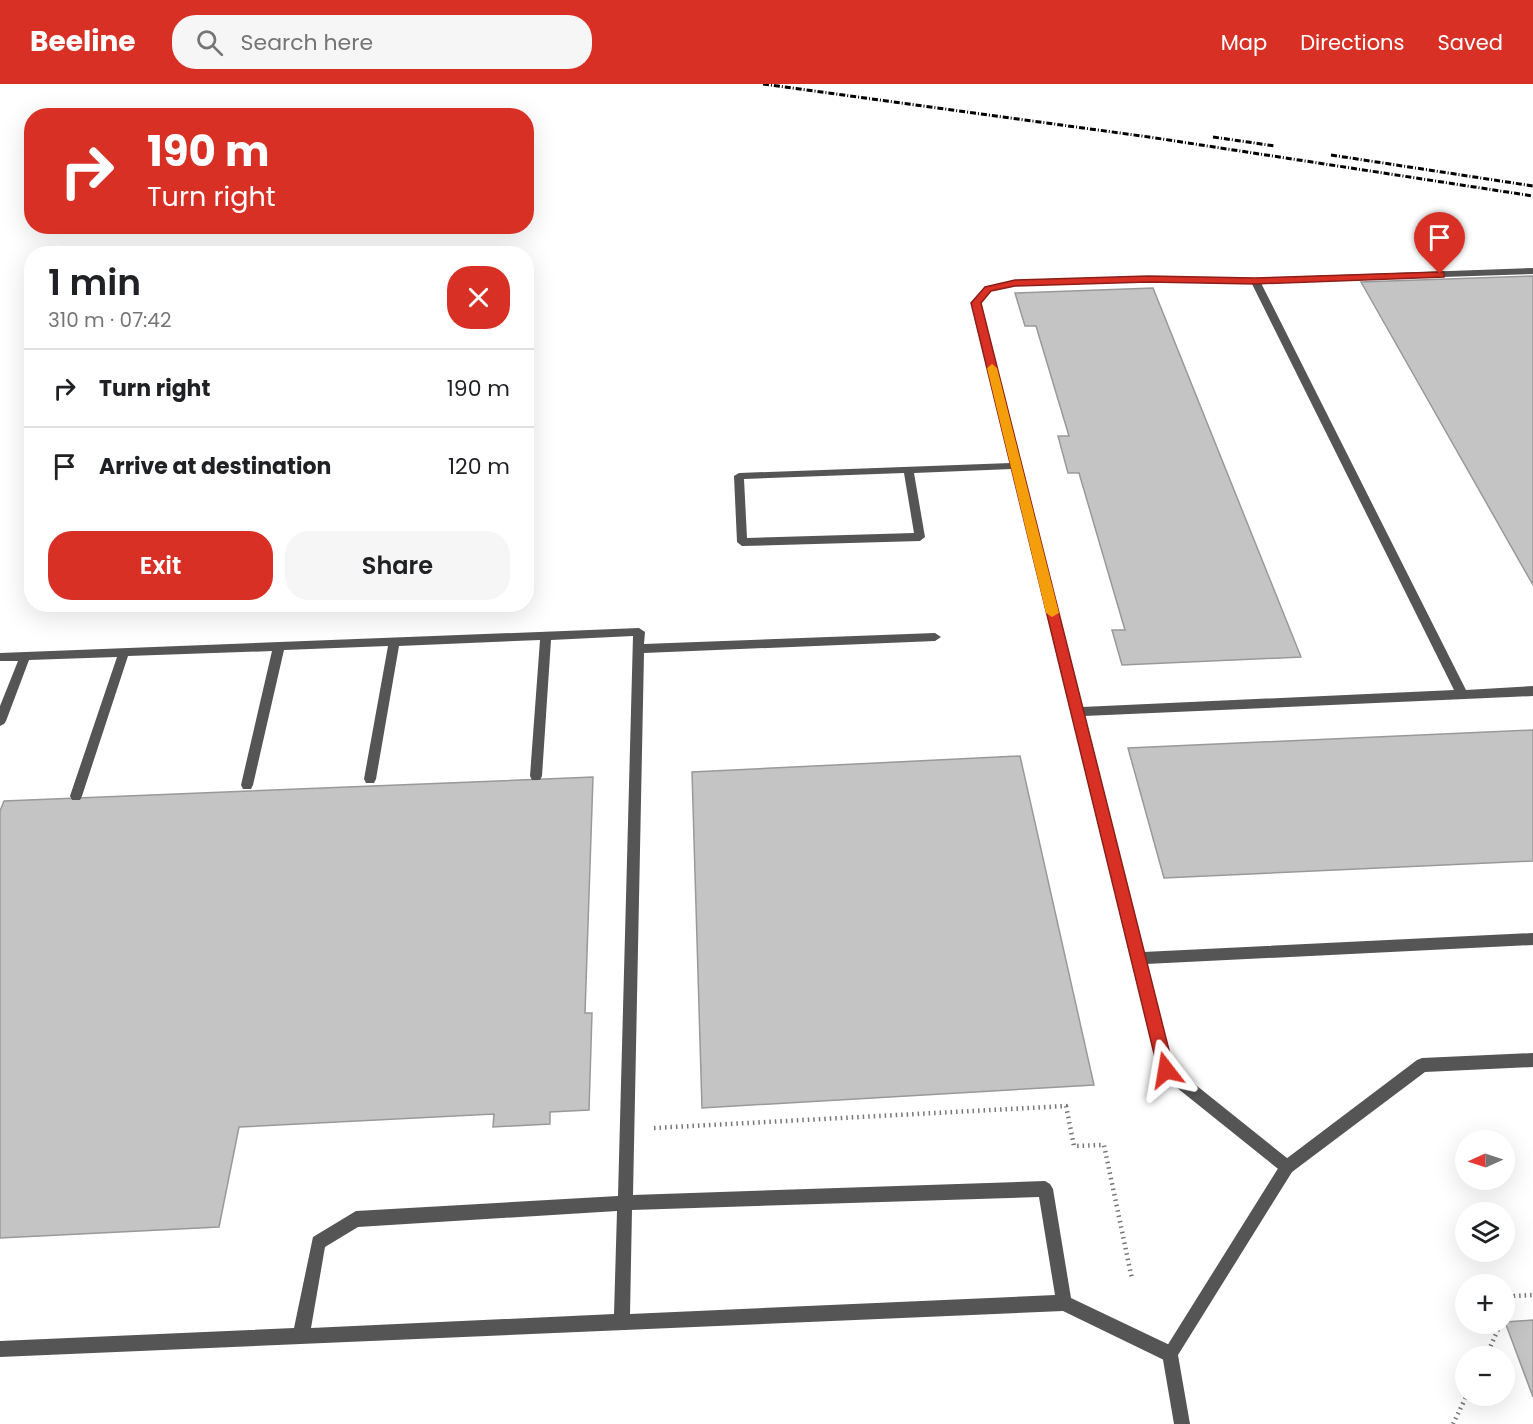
<!DOCTYPE html>
<html lang="en">
<head>
<meta charset="utf-8">
<style>
  body { margin:0; font-family:Poppins,sans-serif; background:#f6f6f6; color:#202124; height:100vh; display:flex; flex-direction:column; font-size:22px; white-space:nowrap }
  * { box-sizing:border-box; margin:0 }
  p { font-size:20px; color:#757577 }
  .icon { flex:none; width:33px; height:33px; fill:none; stroke:currentColor; stroke-width:2; stroke-linecap:round; stroke-linejoin:round }
  .map { position:relative; flex:1; overflow:hidden }
  .drawer { position:absolute; left:24px; top:162px; width:510px; height:366px; display:flex; flex-direction:column; background:#fff; border-radius:24px; box-shadow:0 6px 24px #0002 }
  .drawer>* { flex:none }
  .guide { position:absolute; left:24px; top:24px; width:510px; height:126px; border-radius:24px; box-shadow:0 6px 24px #0002; background:#d93025; color:#fff; overflow:hidden }
  .needle { width:39px; rotate:267deg }
  .controls { position:absolute; left:1455px; top:1046px; display:grid; gap:12px }
  .controls a { display:grid; place-items:center; width:60px; height:60px; border-radius:50%; background:#fff; box-shadow:0 6px 24px #0002; font-size:30px }
  .pin { position:absolute; display:grid; place-items:center; width:51px; height:51px; color:#fff; margin:-62px -26px; border-radius:50% 50% 50% 0; rotate:-45deg; box-shadow:0 0 6px #0007 }
  .pin .icon { rotate:45deg }
  .me { position:absolute; width:66px; margin:-33px; rotate:346deg; stroke-linejoin:round; filter:drop-shadow(0 0 4px #0008) }
  .turn { display:flex; align-items:center; gap:21px; height:126px; padding:0 24px; font-size:27px }
  .turn .icon { width:78px; height:78px; stroke-width:2.5 }
  .turn b { display:block; font-size:42px; line-height:51px }
  .round { display:grid; place-items:center; flex:none; width:63px; height:63px; border-radius:24px; background:#f6f6f6 }
  .head { display:flex; align-items:center; justify-content:space-between; height:102px; padding:0 24px }
  h1 { font-size:36px; font-weight:600; line-height:45px }
  .button { display:flex; gap:12px; margin-top:auto; padding:12px 24px }
  .button a { flex:1; height:69px; border-radius:24px; background:#d93025; color:#fff; font-size:24px; font-weight:600; line-height:69px; text-align:center }
  .button a+a { background:#f6f6f6; color:#202124 }
  ul { padding:0; list-style:none }
  li { display:flex; align-items:center; gap:18px; height:78px; padding:0 24px; border-top:2px solid #e0e0e0 }
  li div { flex:1 }
  li b { display:block; font-size:22px }
  li em { font-style:normal }
  header { display:flex; align-items:center; gap:36px; box-sizing:border-box; height:84px; padding:0 30px; background:#d93025; color:#fff }
  header strong { font-size:28px }
  nav { display:flex; gap:33px; margin-inline-start:auto; font-size:21px }
  .search { width:420px; height:54px; background:#f6f6f6; display:flex; align-items:center; gap:15px; box-sizing:border-box; padding:0 21px; border-radius:24px; color:#757577; font-size:22px }
  .map>svg:first-child { display:block }
  .building { fill:#c4c4c4; stroke:#999; stroke-width:1.5 }
  .lines { fill:none; stroke-linecap:round; stroke-linejoin:round }
  .path { stroke:#777; stroke-width:4.5; stroke-dasharray:1.5 4; stroke-linecap:butt }
  .lane { fill:#555; fill-rule:evenodd }
  .street { fill:#555; fill-rule:evenodd }
  .rail { stroke:#000; stroke-width:3; stroke-dasharray:6 2 1 2; stroke-linecap:butt }
  .route { fill:#d93025; stroke:#8d1f18; stroke-width:1.5 }
  .slow { fill:#f59e0b }
</style>
</head>
<body>
<header>
<strong>Beeline</strong>
<div class="search"><svg class="icon" aria-label="search" viewBox="0 0 24 24"><circle cx="10" cy="10" r="6"/><path d="M15 15l6 6"/></svg>Search here</div>
<nav><a>Map</a><a>Directions</a><a>Saved</a></nav>
</header>
<div class="map">
<svg width="1533" height="1340" viewBox="0 0 1533 1340">
  <rect width="100%" height="100%" fill="#fff"/>
  <g class="building">
    <polygon points="1533,192 1533,501 1361,198"/>
    <polygon points="1153,204 1301,573 1122,581 1112,546 1125,546 1079,389 1068,389 1058,352 1069,352 1036,242 1025,242 1015,209"/>
    <polygon points="1533,646 1533,777 1164,794 1128,664"/>
    <polygon points="1020,672 1094,1001 702,1024 692,688"/>
    <polygon points="593,693 585,929 592,929 589,1026 550,1028 550,1040 493,1043 494,1030 239,1043 219,1143 0,1154 0,727 4,717"/>
    <polygon points="1533,1236 1533,1313 1505,1238"/>
  </g>
  <g class="lines">
    <g class="path">
      <polyline points="654,1044 1066,1022 1074,1062 1104,1061 1132,1195"/>
      <polyline points="1504,1232 1514,1212 1533,1211"/>
      <polyline points="1486,1272 1501,1239"/>
      <polyline points="1453,1340 1467,1311"/>
    </g>
    <g class="lane">
      <path d="M 1533,184 L 1533,190 L 1261,199 L 1466,606 L 1533,602 L 1533,612 L 1084,632 L 1143,868 L 1533,849 L 1533,861 L 1146,880 L 1172,982 L 1292,1078 L 1294,1083 L 1292,1088 L 1287,1090 L 1282,1088 L 1161,991 L 1159,986 L 1012,385 L 914,389 L 925,453 L 920,457 L 742,462 L 737,458 L 734,392 L 739,389 L 1011,379 L 972,219 L 985,203 L 1015,196 L 1148,192 L 1255,194 ZM 1148,198 L 1252,200 L 1454,606 L 1082,623 L 980,219 L 991,207 L 1015,202 ZM 904,389 L 914,449 L 747,454 L 744,395 Z"/>
      <path d="M 639,544 L 645,548 L 644,560 L 935,549 L 941,553 L 935,557 L 644,569 L 633,1111 L 1045,1097 L 1050,1100 L 1053,1105 L 1071,1214 L 1176,1264 L 1178,1270 L 1176,1276 L 1170,1278 L 1164,1276 L 1063,1227 L 0,1273 L 0,1257 L 294,1244 L 313,1153 L 356,1127 L 618,1112 L 633,552 L 551,556 L 542,692 L 540,696 L 532,696 L 530,692 L 540,556 L 399,562 L 376,695 L 374,699 L 366,699 L 364,695 L 388,562 L 284,566 L 253,701 L 251,705 L 243,705 L 241,701 L 272,567 L 128,572 L 82,712 L 80,716 L 72,716 L 70,712 L 117,573 L 29,576 L 6,637 L 4,640 L 0,642 L 0,622 L 18,577 L 0,577 L 0,569 ZM 1039,1113 L 1055,1211 L 630,1230 L 632,1126 ZM 617,1127 L 614,1230 L 311,1244 L 325,1163 L 358,1143 Z"/>
    </g>
    <polygon class="street" points="1533,969 1533,983 1425,988 1292,1088 1178,1271 1190,1340 1174,1340 1162,1270 1282,1078 1417,976 1422,974"/>
    <g class="rail">
      <polyline points="763,0 1149,53 1533,112"/>
      <polyline points="1213,53 1275,62"/>
      <polyline points="1331,71 1533,102"/>
    </g>
  </g>
  <polygon class="route" points="1440,188 1444,188 1444,193 1255,200 1148,198 1015,202 991,207 981,219 1174,986 1172,992 1166,994 1160,992 1158,986 971,219 985,203 1015,196 1148,192 1255,194"/>
  <polygon class="slow" points="992,280 997,284 1059,529 1052,533 1046,529 987,284"/>
</svg>
<div class="controls">
<a><svg class="needle" viewBox="-14 -14 28 28"><path d="M0-13l5 13h-10z" fill="#e53935"/><path d="M0 13l5-13h-10z" fill="#757577"/></svg></a>
<a><svg class="icon" aria-label="layers" viewBox="0 0 24 24"><path d="M12 4l9 5-9 5-9-5zM3 14l9 5 9-5"/></svg></a>
<a>+</a>
<a>−</a>
</div>
<div class="pin" style="left:1440px;top:190px;background:#d93025"><svg class="icon" aria-label="arrive" viewBox="0 0 24 24"><path d="M6 21V4h12l-3 4 3 4H6"/></svg></div>
<svg class="me" style="left:1166px;top:986px" viewBox="-20 -20 40 40"><path d="M0-17L14 15 0 8-14 15z" fill="#d93025" stroke="#fff" stroke-width="4"/></svg>
<div class="guide">
<div class="turn"><svg class="icon" aria-label="right" viewBox="0 0 24 24"><path d="M7 20v-9h11M14 6l5 5-5 5"/></svg><div><b>190 m</b>Turn right</div></div>
</div>
<section class="drawer">
<div class="head"><div><h1>1 min</h1><p>310 m · 07:42</p></div><a class="round" style="background:#d93025;color:#fff"><svg class="icon" aria-label="close" viewBox="0 0 24 24"><path d="M6 6l12 12M18 6L6 18"/></svg></a></div>
<ul>
<li><svg class="icon" aria-label="right" viewBox="0 0 24 24"><path d="M7 20v-9h11M14 6l5 5-5 5"/></svg><div><b>Turn right</b></div><em>190 m</em></li>
<li><svg class="icon" aria-label="arrive" viewBox="0 0 24 24"><path d="M6 21V4h12l-3 4 3 4H6"/></svg><div><b>Arrive at destination</b></div><em>120 m</em></li>
</ul>
<div class="button"><a>Exit</a><a>Share</a></div>
</section>
</div>
</body>
</html>
